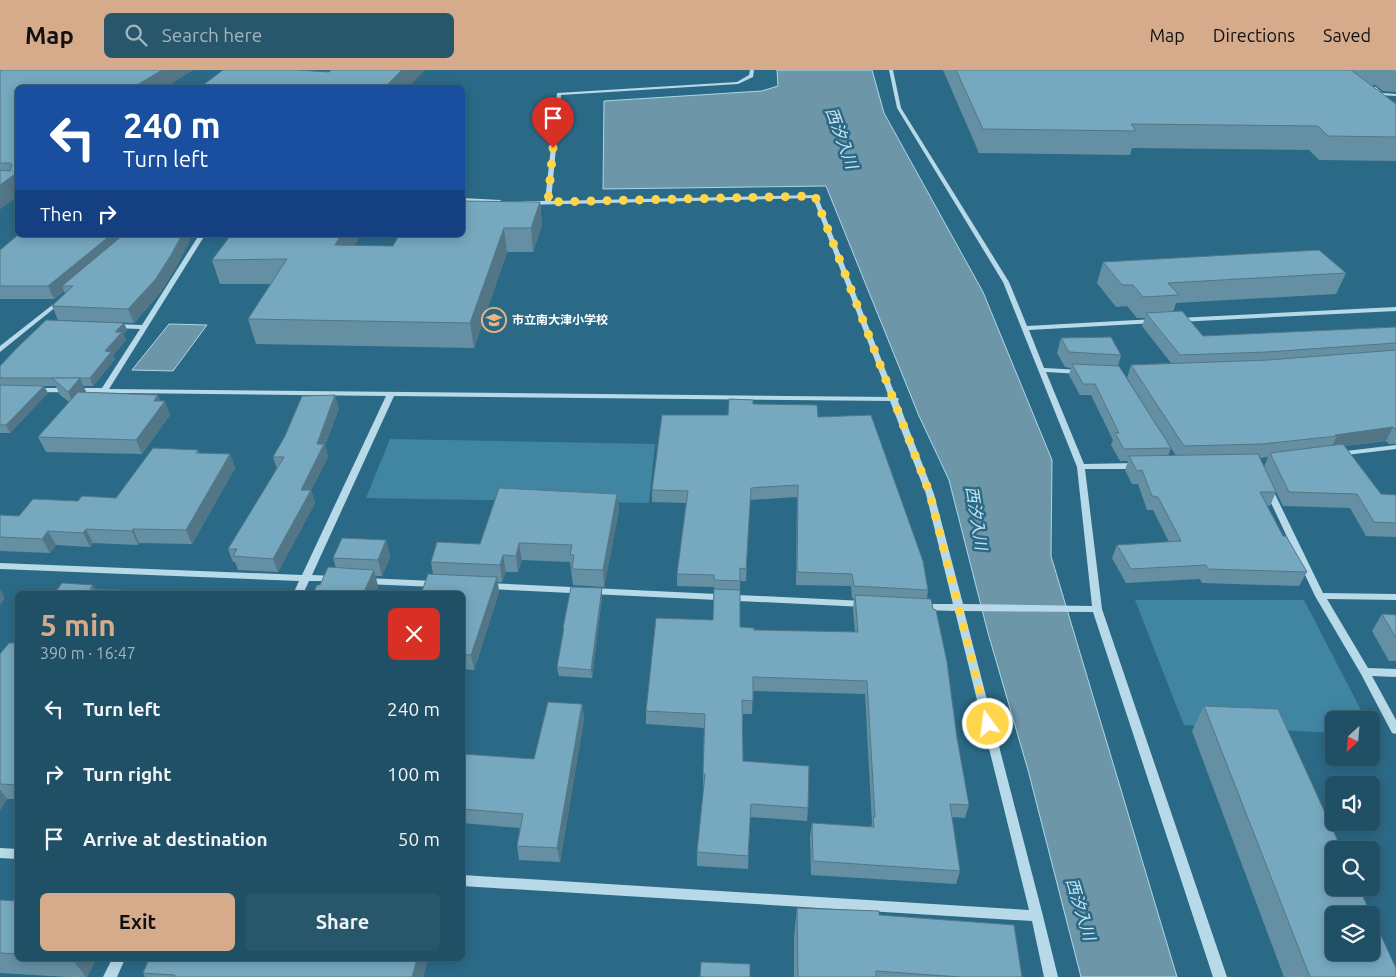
<!DOCTYPE html>
<html lang="en">
<head>
<meta charset="utf-8">
<style>
  body { margin:0; font-family:Ubuntu,"Noto Sans JP",sans-serif; background:#28576b; color:#f1f3f6; height:100vh; display:flex; flex-direction:column; font-size:19px; white-space:nowrap }
  * { box-sizing:border-box; margin:0 }
  p { font-size:16px; color:#a2b5bf }
  .icon { flex:none; width:28px; height:28px; fill:none; stroke:currentColor; stroke-width:2; stroke-linecap:round; stroke-linejoin:round }
  .map { position:relative; flex:1; overflow:hidden }
  .drawer { position:absolute; left:15px; top:521px; width:450px; height:370px; display:flex; flex-direction:column; background:#205065; border-radius:8px; box-shadow:0 2px 12px #0003,0 0 0 1px #3d6779 }
  .drawer>* { flex:none }
  .top-card { position:absolute; left:15px; top:15px; width:450px; height:152px; border-radius:8px; box-shadow:0 2px 12px #0003,0 0 0 1px #3d6779; background:#1a4fa0; color:#fff; overflow:hidden }
  .needle { width:32px; rotate:206deg }
  .controls { position:absolute; left:1325px; top:641px; display:grid; gap:10px }
  .controls a { display:grid; place-items:center; width:55px; height:55px; border-radius:8px; background:#205065; box-shadow:0 2px 12px #0003,0 0 0 1px #3d6779; font-size:25px }
  .pin { position:absolute; display:grid; place-items:center; width:42px; height:42px; color:#fff; margin:-51px -21px; border-radius:50% 50% 50% 0; rotate:-45deg; box-shadow:0 0 5px #0007 }
  .pin .icon { rotate:45deg }
  .me { position:absolute; width:55px; margin:-28px; rotate:346deg; stroke-linejoin:round; filter:drop-shadow(0 0 4px #0008) }
  .turn { display:flex; align-items:center; gap:18px; height:105px; padding:0 25px; font-size:22px }
  .turn .icon { width:65px; height:65px; stroke-width:2.5 }
  .turn b { display:block; font-size:35px; line-height:42px }
  .then { display:flex; align-items:center; height:48px; padding:0 25px; background:#0003; gap:10px; font-size:19px }
  .round { display:grid; place-items:center; flex:none; width:52px; height:52px; border-radius:8px; background:#28576b }
  .overview { display:flex; align-items:center; justify-content:space-between; height:85px; padding:0 25px }
  h1 { font-size:30px; font-weight:700; line-height:38px; color:#d6ab8b }
  .primary-button { display:flex; gap:10px; margin-top:auto; padding:10px 25px }
  .primary-button a { flex:1; height:58px; border-radius:8px; background:#d6ab8b; color:#111; font-size:20px; font-weight:700; line-height:58px; text-align:center }
  .primary-button a+a { background:#28576b; color:#f1f3f6 }
  ul { padding:0; list-style:none }
  li { display:flex; align-items:center; gap:15px; height:65px; padding:0 25px }
  li div { flex:1 }
  li b { display:block; font-size:19px }
  li em { font-style:normal }
  header { display:flex; align-items:center; gap:30px; box-sizing:border-box; height:70px; padding:0 25px; background:#d6ab8b; color:#111 }
  header strong { font-size:24px }
  nav { display:flex; gap:28px; margin-inline-start:auto; font-size:18px }
  .search { width:350px; height:45px; background:#28576b; display:flex; align-items:center; gap:12px; box-sizing:border-box; padding:0 18px; border-radius:8px; color:#a2b5bf; font-size:19px }
  .map>svg:first-child { display:block }
  .green { fill:#4086a3 }
  .water { fill:#6e96a9; stroke:#add7e8 }
  .lines { fill:none; stroke-linecap:round; stroke-linejoin:round }
  .minor { fill:#b8d9e8; fill-rule:evenodd }
  .wall { fill:#6590a4; fill-rule:evenodd }
  .shaded-wall { fill:#537686 }
  .building { fill:#76a8bf; stroke:#537686; fill-rule:evenodd }
  .route { stroke:#ffd54a; stroke-width:9; stroke-dasharray:0 16.2 }
  .labels { text-anchor:middle; stroke-width:5; stroke-linejoin:round; paint-order:stroke }
  .far-poi-label { font-size:12px; font-weight:bold; fill:#fff; stroke:#2b6a87; text-anchor:start }
  .water-label { font-size:16px; font-style:italic; fill:#cae5f1; stroke:#2b6a87 }
</style>
</head>
<body>
<header>
<strong>Map</strong>
<div class="search"><svg class="icon" aria-label="search" viewBox="0 0 24 24"><circle cx="10" cy="10" r="6"/><path d="M15 15l6 6"/></svg>Search here</div>
<nav><a>Map</a><a>Directions</a><a>Saved</a></nav>
</header>
<div class="map">
<svg width="1396" height="907" viewBox="0 0 1396 907">
  <rect width="100%" height="100%" fill="#2b6a87"/>
  <g class="green">
    <polygon points="390,369 655,374 649,433 366,428"/>
    <polygon points="1135,530 1304,530 1366,650 1334,650 1334,663 1184,655"/>
  </g>
  <g class="water">
    <polygon points="777,0 872,0 884,43 983,222 1052,390 1051,486 1177,907 1081,907 1028,700 988,563 949,410 919,346 826,116 603,119 604,31 762,21 778,16"/>
    <polygon points="169,254 207,255 173,301 132,300"/>
  </g>
  <g class="lines">
    <g class="minor">
      <polygon points="750,0 754,0 753,7 738,14 561,25 551,131 817,125 896,327 899,329 898,331 934,424 963,534 1092,536 1077,397 1003,212 897,38 889,0 893,0 901,38 1009,212 1027,256 1155,249 1158,251 1155,253 1029,260 1044,298 1081,300 1085,302 1081,304 1046,302 1084,394 1136,393 1140,396 1136,399 1085,399 1102,539 1227,907 1213,907 1093,542 964,541 1043,846 1058,907 1044,907 1032,851 462,816 462,805 1029,840 955,541 922,540 919,539 917,537 919,535 922,534 953,534 926,424 890,331 394,326 312,505 335,506 338,507 340,509 338,511 309,511 303,524 293,524 299,511 0,499 0,493 302,505 386,326 36,322 32,320 36,318 102,318 140,259 114,258 111,256 114,254 142,255 199,165 205,165 109,319 889,327 813,128 523,135 520,133 523,131 545,131 557,23 737,12 749,5"/>
      <polygon points="1372,17 1376,17 1382,23 1396,24 1396,26 1379,25 1372,19"/>
      <polygon points="462,128 500,130 503,132 500,134 462,132"/>
      <polygon points="60,229 62,230 62,232 0,282 0,276"/>
      <polygon points="1396,237 1396,241 1178,252 1175,250 1178,248"/>
      <polygon points="1396,375 1396,379 1338,386 1334,384 1338,382"/>
      <polygon points="1268,415 1272,418 1323,523 1396,524 1396,530 1327,529 1368,598 1396,599 1396,607 1372,606 1396,650 1396,664 1392,663 1361,604 1315,526 1264,418"/>
      <polygon points="365,508 435,511 438,512 440,514 438,516 435,517 365,514 362,513 360,511 362,509"/>
      <polygon points="488,513 864,531 867,532 869,534 867,536 864,537 488,519 485,518 483,516 485,514"/>
      <polygon points="0,778 18,779 18,789 0,788"/>
      <polygon points="112,889 125,889 117,907 103,907"/>
    </g>
  </g>
  <g class="wall">
    <polygon points="0,0 193,0 164,18 18,18 18,126 0,139"/>
    <polygon points="943,0 1396,0 1396,22 1383,21 1374,14 1373,17 1396,34 1396,91 1319,90 1309,80 1132,78 1130,85 979,83"/>
    <polygon points="540,132 542,155 533,182 507,182 474,278 256,274 248,249 271,214 220,214 212,190 231,165 358,165 359,168 354,175 393,176"/>
    <polygon points="0,180 176,198 160,223 134,253 58,250 52,236 65,223 64,221 54,229 0,229"/>
    <polygon points="1103,192 1346,203 1336,224 1176,233 1173,242 1203,266 1396,257 1396,374 1389,374 1386,371 1344,376 1381,424 1396,425 1396,467 1366,466 1350,438 1283,436 1264,397 1268,387 1259,388 1276,422 1270,436 1267,436 1283,466 1307,502 1299,516 1202,513 1200,509 1126,513 1112,488 1117,475 1169,472 1153,440 1147,440 1138,414 1132,414 1125,400 1128,391 1120,391 1111,375 1113,370 1091,325 1080,325 1069,305 1071,298 1065,297 1057,283 1061,268 1121,285 1118,296 1171,378 1168,386 1176,386 1127,308 1131,295 1171,293 1142,256 1145,248 1137,248 1127,236 1116,237 1097,213"/>
    <polygon points="124,253 127,260 123,264 126,270 113,285 115,289 93,316 83,316 86,323 161,331 170,345 142,384 46,382 38,367 69,332 59,324 56,316 44,316 48,323 10,363 0,363 0,296"/>
    <path d="M 753,334 L 818,347 L 928,520 L 927,529 L 957,668 L 969,735 L 965,748 L 952,747 L 960,801 L 956,814 L 811,805 L 810,767 L 812,753 L 871,757 L 872,753 L 865,624 L 753,621 L 752,644 L 743,644 L 743,691 L 808,738 L 807,751 L 750,747 L 748,799 L 697,796 L 697,782 L 704,718 L 703,718 L 703,704 L 704,658 L 646,654 L 646,641 L 713,550 L 714,517 L 677,516 L 677,504 L 686,433 L 652,432 L 652,420 L 728,345 ZM 797,427 L 796,515 L 851,516 L 852,528 L 854,529 L 853,539 L 855,562 L 754,560 L 740,557 L 740,511 L 746,511 L 750,430 Z"/>
    <polygon points="339,338 325,375 328,387 311,420 315,433 278,502 238,500 235,492 233,492 228,479 277,399 273,387"/>
    <polygon points="198,380 199,383 230,384 235,398 192,474 139,473 138,475 93,473 90,477 56,475 50,483 0,481 0,445 19,446 78,431 116,428"/>
    <polygon points="617,424 619,440 604,517 573,515 570,492 522,490 518,502 506,502 502,512 498,512 499,522 474,600 462,599 462,524 433,504 431,492"/>
    <polygon points="386,470 390,487 382,506 375,506 378,516 375,524 313,524 336,498 333,488"/>
    <polygon points="602,518 602,527 592,608 559,606 557,597 563,563 563,558"/>
    <polygon points="1382,544 1396,545 1396,591 1389,591 1372,561"/>
    <polygon points="18,571 18,729 7,729 0,740 0,584 16,573"/>
    <polygon points="582,634 584,649 560,792 519,790 517,776 520,758 462,753 462,684 534,689"/>
    <polygon points="1204,636 1396,907 1284,907 1192,661"/>
    <polygon points="0,830 18,831 18,889 96,889 87,907 68,907 0,903"/>
    <polygon points="797,838 879,845 1022,907 794,907 794,867"/>
    <polygon points="149,889 428,889 423,907 145,907 143,903"/>
  </g>
  <g class="shaded-wall">
    <polygon points="162,0 193,0 164,18 132,18"/>
    <polygon points="402,0 425,0 408,18 384,18"/>
    <polygon points="18,102 18,126 0,139 0,115"/>
    <polygon points="540,132 542,155 533,182 531,158"/>
    <polygon points="504,158 507,182 474,278 470,253"/>
    <polygon points="111,165 132,165 62,216 64,221 54,229 48,216"/>
    <polygon points="182,165 193,165 176,198 160,223 134,253 128,239"/>
    <polygon points="341,165 358,165 359,168 341,199 335,175"/>
    <polygon points="124,253 127,260 123,264 126,270 113,285 115,289 93,316 90,308 115,262"/>
    <polygon points="80,308 87,324 75,338 68,322"/>
    <polygon points="44,316 48,323 10,363 6,355"/>
    <polygon points="158,325 162,334 165,331 170,345 142,384 136,370 154,331"/>
    <polygon points="335,325 339,338 325,375 328,387 311,420 315,433 278,502 273,489 301,420 317,374"/>
    <polygon points="1393,357 1386,371 1331,378 1337,366 1335,365"/>
    <polygon points="230,384 235,398 192,474 186,460"/>
    <polygon points="617,424 619,440 604,517 603,500"/>
    <polygon points="86,459 93,473 90,477 83,463"/>
    <polygon points="133,459 139,473 138,475 132,461"/>
    <polygon points="48,461 56,475 50,483 42,469"/>
    <polygon points="386,470 390,487 382,506 378,490"/>
    <polygon points="519,473 522,490 518,502 516,486"/>
    <polygon points="503,485 506,502 502,512 500,495"/>
    <polygon points="374,500 378,516 375,524 363,524"/>
    <polygon points="497,507 499,522 474,600 471,585"/>
    <polygon points="93,515 98,524 90,519"/>
    <polygon points="602,518 602,527 592,608 591,600"/>
    <polygon points="0,519 5,528 0,535"/>
    <polygon points="582,634 584,649 560,792 557,778"/>
    <polygon points="0,719 7,729 0,740"/>
    <polygon points="72,889 96,889 87,907 86,907"/>
    <polygon points="417,889 428,889 423,907 412,907"/>
  </g>
  <g class="building">
    <polygon points="0,0 162,0 132,18 18,18 18,102 0,115 0,100 10,101 12,95 10,93 0,93"/>
    <polygon points="223,0 297,0 329,2 331,0 402,0 384,18 199,18"/>
    <polygon points="956,0 1351,0 1396,34 1396,67 1328,66 1318,56 1131,54 1136,61 983,59"/>
    <polygon points="462,131 540,132 531,158 504,158 470,253 248,249 287,189 212,190 231,165 341,165 335,175 393,176 399,165 462,165"/>
    <polygon points="18,165 111,165 48,216 0,216 0,180"/>
    <polygon points="123,165 182,165 171,185 155,210 128,239 52,236 73,216 62,216"/>
    <polygon points="1319,180 1346,203 1168,213 1179,225 1143,227 1133,215 1122,215 1103,192"/>
    <polygon points="1182,241 1203,266 1396,257 1396,273 1267,282 1180,285 1146,243"/>
    <polygon points="46,250 124,253 115,262 122,262 105,281 111,282 90,308 0,308 0,296 16,279"/>
    <polygon points="1111,267 1121,285 1069,282 1061,268"/>
    <polygon points="1396,280 1396,360 1393,357 1335,365 1337,366 1262,374 1184,376 1131,295 1268,290"/>
    <polygon points="1072,294 1119,296 1171,378 1124,379 1115,363 1119,363 1095,314 1083,314"/>
    <polygon points="52,308 80,308 68,322"/>
    <polygon points="0,315 44,316 6,355 0,355"/>
    <polygon points="78,322 158,325 154,331 165,331 136,370 38,367"/>
    <polygon points="335,325 317,374 324,374 301,420 311,420 273,489 233,486 237,479 228,479 284,387 273,387 285,366 302,326"/>
    <polygon points="729,329 753,330 753,334 817,335 818,347 871,345 923,491 928,520 854,516 852,504 797,502 798,415 751,418 746,499 740,498 740,511 714,510 714,505 677,504 688,421 652,420 662,345 728,345"/>
    <polygon points="1343,374 1381,424 1396,425 1396,453 1374,452 1357,424 1289,422 1270,383"/>
    <polygon points="153,378 198,380 196,383 230,384 186,460 133,459 132,461 86,459 83,463 48,461 42,469 0,467 0,445 19,446 33,429 78,431 82,426 116,428"/>
    <polygon points="1258,384 1276,422 1260,422 1283,466 1286,466 1307,502 1208,499 1206,495 1131,499 1117,475 1181,471 1158,427 1152,426 1142,400 1137,401 1129,386"/>
    <polygon points="499,418 617,424 603,500 572,499 574,485 570,485 572,475 519,473 516,486 503,485 500,495 431,492 437,472 480,474"/>
    <polygon points="342,468 386,470 378,490 333,488"/>
    <polygon points="328,497 374,500 363,524 313,524 317,515 320,515"/>
    <polygon points="428,504 497,507 471,585 462,584 462,524 421,524"/>
    <polygon points="62,513 93,515 90,519 143,521 142,524 54,524"/>
    <polygon points="571,517 602,518 591,600 557,597 564,558 563,558"/>
    <polygon points="714,519 740,520 740,557 754,558 754,560 858,562 855,525 931,529 933,539 936,540 947,592 957,668 969,735 950,734 960,801 813,791 812,753 874,757 873,747 875,747 867,611 753,607 753,631 742,630 743,691 809,696 808,738 751,734 748,786 697,782 705,704 703,704 705,644 646,641 656,548 713,550"/>
    <polygon points="1382,544 1396,545 1396,568"/>
    <polygon points="18,571 18,715 0,714 0,584 9,573 16,573"/>
    <polygon points="548,632 582,634 557,778 517,776 523,744 462,739 462,684 534,689"/>
    <path d="M 1204,636 L 1278,639 L 1342,780 L 1334,780 L 1334,818 L 1359,818 L 1396,898 L 1396,907 L 1310,907 ZM 1334,845 L 1371,845 L 1371,882 L 1334,882 Z"/>
    <polygon points="0,830 18,831 18,884 0,883"/>
    <polygon points="797,838 879,841 879,845 1014,855 1022,907 960,907 876,901 876,907 798,907"/>
    <polygon points="149,889 417,889 412,907 175,907 175,905 143,903"/>
    <polygon points="701,892 750,894 750,907 700,907"/>
  </g>
  <g class="lines">
    <polyline class="route" points="553,78 548,132 815,126 930,424 988,654"/>
  </g>
  <defs>
    <symbol id="school-ring" viewBox="-11 -11 22 22"><circle r="9.5" fill="#2b6a87" stroke="#edb380" stroke-width="1.5"/><path d="M0-5L7-2L0 1L-7-2ZM-4 1L0 2.5L4 1V4Q0 6-4 4Z" fill="#edb380"/></symbol>
  </defs>
  <g fill-rule="evenodd">
    <use href="#school-ring" x="480" y="236" width="28" height="28"/>
  </g>
  <g class="labels">
    <g class="far-poi-label">
      <text x="512" y="254">市立南大津小学校</text>
    </g>
    <g class="water-label">
      <text transform="translate(842 68) rotate(70)" y="6">西汐入川</text>
      <text transform="translate(977 448) rotate(81)" y="6">西汐入川</text>
      <text transform="translate(1081 839) rotate(73)" y="6">西汐入川</text>
    </g>
  </g>
</svg>
<div class="controls">
<a><svg class="needle" viewBox="-14 -14 28 28"><path d="M0-13l5 13h-10z" fill="#e53935"/><path d="M0 13l5-13h-10z" fill="#a2b5bf"/></svg></a>
<a><svg class="icon" aria-label="sound" viewBox="0 0 24 24"><path d="M4 9h4l5-4v14l-5-4H4zM17 9q2 3 0 6"/></svg></a>
<a><svg class="icon" aria-label="search" viewBox="0 0 24 24"><circle cx="10" cy="10" r="6"/><path d="M15 15l6 6"/></svg></a>
<a><svg class="icon" aria-label="layers" viewBox="0 0 24 24"><path d="M12 4l9 5-9 5-9-5zM3 14l9 5 9-5"/></svg></a>
</div>
<div class="pin" style="left:553px;top:78px;background:#d93025"><svg class="icon" aria-label="arrive" viewBox="0 0 24 24"><path d="M6 21V4h12l-3 4 3 4H6"/></svg></div>
<svg class="me" style="left:988px;top:654px" viewBox="-20 -20 40 40"><circle r="17" fill="#ffd54a" stroke="#fff" stroke-width="3"/><path d="M0-11L8 9 0 5-8 9z" fill="#fff"/></svg>
<div class="top-card">
<div class="turn"><svg class="icon" aria-label="left" viewBox="0 0 24 24"><path d="M17 20v-9H6M10 6l-5 5 5 5"/></svg><div><b>240 m</b>Turn left</div></div>
<div class="then">Then<svg class="icon" aria-label="right" viewBox="0 0 24 24"><path d="M7 20v-9h11M14 6l5 5-5 5"/></svg></div>
</div>
<section class="drawer">
<div class="overview"><div><h1>5 min</h1><p>390 m · 16:47</p></div><a class="round" style="background:#d93025;color:#fff"><svg class="icon" aria-label="close" viewBox="0 0 24 24"><path d="M6 6l12 12M18 6L6 18"/></svg></a></div>
<ul>
<li><svg class="icon" aria-label="left" viewBox="0 0 24 24"><path d="M17 20v-9H6M10 6l-5 5 5 5"/></svg><div><b>Turn left</b></div><em>240 m</em></li>
<li><svg class="icon" aria-label="right" viewBox="0 0 24 24"><path d="M7 20v-9h11M14 6l5 5-5 5"/></svg><div><b>Turn right</b></div><em>100 m</em></li>
<li><svg class="icon" aria-label="arrive" viewBox="0 0 24 24"><path d="M6 21V4h12l-3 4 3 4H6"/></svg><div><b>Arrive at destination</b></div><em>50 m</em></li>
</ul>
<div class="primary-button"><a>Exit</a><a>Share</a></div>
</section>
</div>
</body>
</html>
